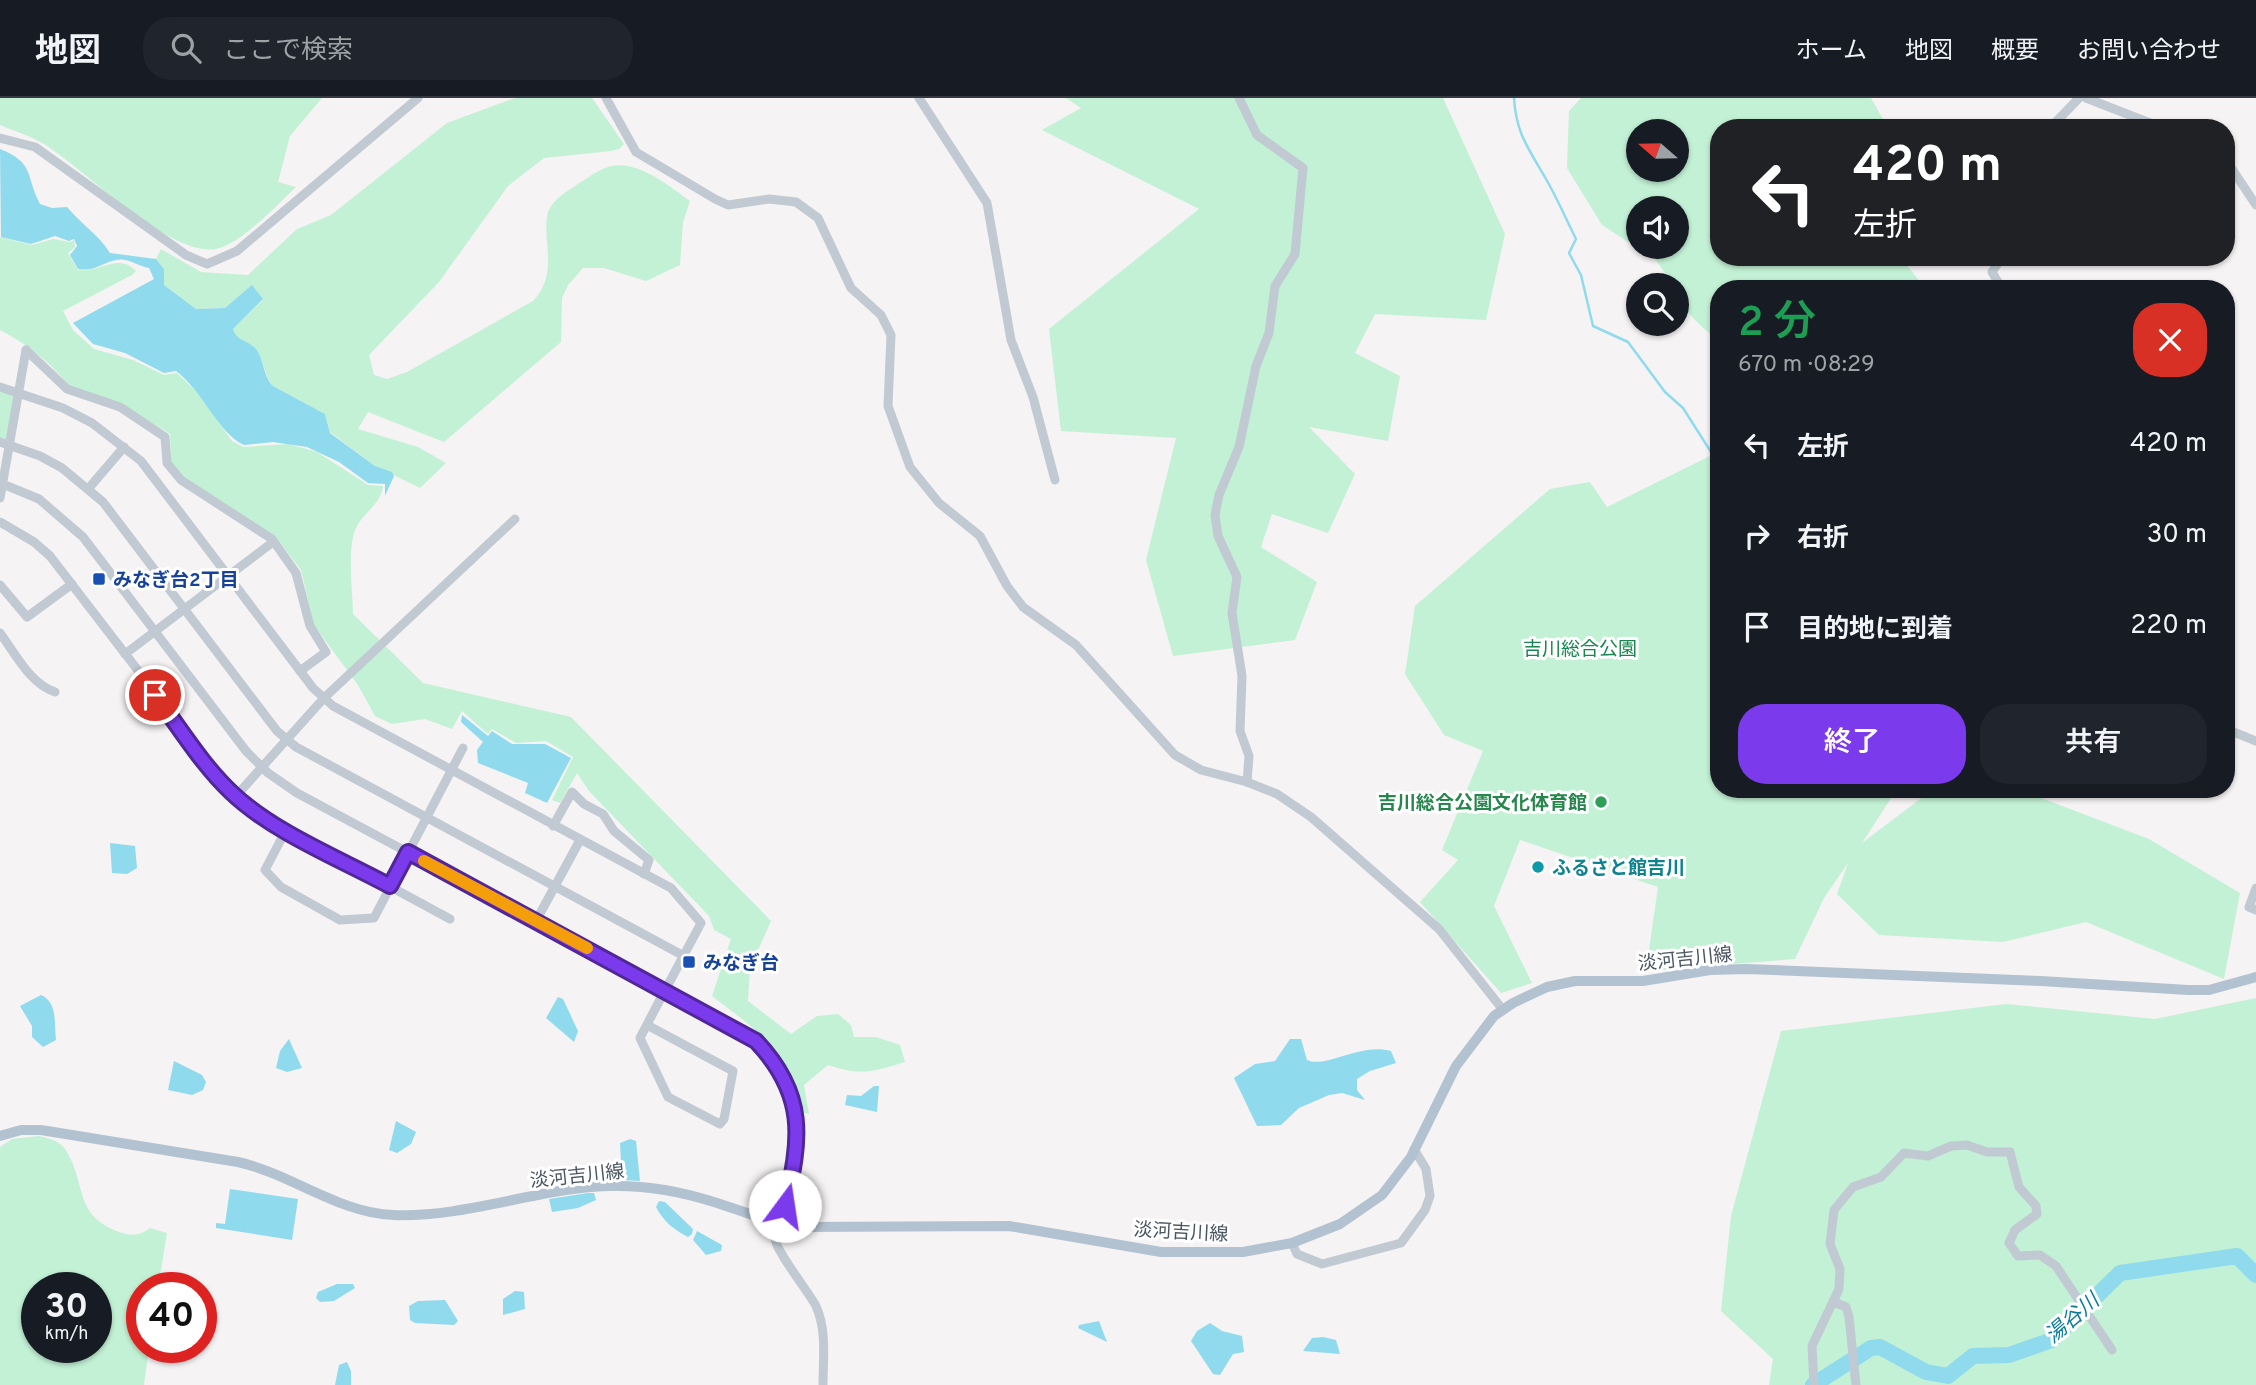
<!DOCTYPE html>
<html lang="ja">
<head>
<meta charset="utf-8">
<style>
  body { margin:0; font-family:Overpass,"Noto Sans JP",sans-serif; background:#20242c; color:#f1f3f6; height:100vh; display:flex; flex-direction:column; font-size:26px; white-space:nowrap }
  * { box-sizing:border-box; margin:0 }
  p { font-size:23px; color:#9ea1a6 }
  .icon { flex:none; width:38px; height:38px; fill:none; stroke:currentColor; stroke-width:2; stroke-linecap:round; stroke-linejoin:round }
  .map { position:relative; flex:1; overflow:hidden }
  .details { position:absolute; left:1710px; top:182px; width:525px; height:518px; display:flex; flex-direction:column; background:#171b24; border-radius:28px; box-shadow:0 2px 5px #0004 }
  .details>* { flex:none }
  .hud { position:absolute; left:1710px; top:21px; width:525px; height:147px; border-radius:28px; box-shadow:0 2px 5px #0004; background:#202124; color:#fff; overflow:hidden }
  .needle { width:46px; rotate:290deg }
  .buttons { position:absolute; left:1626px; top:21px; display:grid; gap:14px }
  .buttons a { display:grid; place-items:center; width:63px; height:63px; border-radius:50%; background:#171b24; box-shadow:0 2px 5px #0004; font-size:35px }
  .speed { position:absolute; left:21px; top:1174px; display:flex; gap:14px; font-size:35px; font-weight:700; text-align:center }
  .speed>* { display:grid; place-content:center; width:91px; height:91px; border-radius:50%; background:#171b24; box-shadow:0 2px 5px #0004; line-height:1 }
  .speed small { font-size:18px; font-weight:400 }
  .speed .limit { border:10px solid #d22; background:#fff; color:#111 }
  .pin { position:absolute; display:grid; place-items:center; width:60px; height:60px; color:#fff; margin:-30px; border:4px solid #fff; border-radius:50%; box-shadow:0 2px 7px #0007 }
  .me { position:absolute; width:77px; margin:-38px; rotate:14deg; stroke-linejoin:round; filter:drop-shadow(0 0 5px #0008) }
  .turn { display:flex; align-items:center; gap:24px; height:147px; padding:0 28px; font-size:32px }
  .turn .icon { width:91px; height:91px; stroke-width:2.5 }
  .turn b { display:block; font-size:49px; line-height:60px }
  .round { display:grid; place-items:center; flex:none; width:74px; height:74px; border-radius:28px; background:#20242c }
  .head { display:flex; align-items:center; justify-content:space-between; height:119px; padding:0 28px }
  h1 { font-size:42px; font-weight:600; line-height:52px; color:#1e9e55 }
  .cta { display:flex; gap:14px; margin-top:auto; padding:14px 28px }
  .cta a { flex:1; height:80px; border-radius:28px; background:#7c3aed; color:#fff; font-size:28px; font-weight:600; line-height:80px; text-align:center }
  .cta a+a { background:#20242c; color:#f1f3f6 }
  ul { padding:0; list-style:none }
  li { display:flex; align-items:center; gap:21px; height:91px; padding:0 28px }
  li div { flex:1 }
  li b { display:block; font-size:26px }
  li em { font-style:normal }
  header { display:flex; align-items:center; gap:42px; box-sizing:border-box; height:98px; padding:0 35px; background:#171b24; border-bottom:2px solid #363941 }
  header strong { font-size:33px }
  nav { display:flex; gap:38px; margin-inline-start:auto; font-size:24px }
  .search { width:490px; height:63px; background:#20242c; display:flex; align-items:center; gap:18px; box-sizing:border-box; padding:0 24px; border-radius:28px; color:#9ea1a6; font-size:26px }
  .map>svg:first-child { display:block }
  .green { fill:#c3f1d5; fill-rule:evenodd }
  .water { fill:#90daee }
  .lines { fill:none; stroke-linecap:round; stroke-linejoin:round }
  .stream { stroke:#90daee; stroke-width:2.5 }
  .river { stroke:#90daee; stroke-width:16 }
  .minor { stroke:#c1cad2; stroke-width:9 }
  .major { stroke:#b3c2d1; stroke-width:10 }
  .route-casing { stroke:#51269a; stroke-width:18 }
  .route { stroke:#7c3aed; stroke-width:12 }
  .slow { stroke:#f59e0b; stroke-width:12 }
  .transit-dot { fill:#1a4fb4; stroke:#fff; stroke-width:2.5 }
  .leisure-dot { fill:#2e9e5b; stroke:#fff; stroke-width:2.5 }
  .culture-dot { fill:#0f9aa8; stroke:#fff; stroke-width:2.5 }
  .labels { text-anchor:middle; stroke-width:6; stroke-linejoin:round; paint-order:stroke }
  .transit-label { font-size:19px; font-weight:bold; fill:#164399; stroke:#fff; text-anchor:start }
  .park-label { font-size:19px; fill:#17864f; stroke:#fff }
  .leisure-label { font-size:19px; font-weight:bold; fill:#27864d; stroke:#fff; text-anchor:end }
  .culture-label { font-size:19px; font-weight:bold; fill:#0d838f; stroke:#fff; text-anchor:start }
  .street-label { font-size:19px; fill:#4a5661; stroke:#fff }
  .water-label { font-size:21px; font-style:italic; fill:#0c7c9b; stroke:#fff }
</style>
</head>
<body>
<header>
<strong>地図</strong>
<div class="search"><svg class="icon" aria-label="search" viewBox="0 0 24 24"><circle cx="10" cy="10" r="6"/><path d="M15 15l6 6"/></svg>ここで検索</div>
<nav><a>ホーム</a><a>地図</a><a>概要</a><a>お問い合わせ</a></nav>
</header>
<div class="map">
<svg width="2256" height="1287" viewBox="0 0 2256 1287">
  <rect width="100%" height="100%" fill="#f5f3f3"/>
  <g class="green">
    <path d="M 0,0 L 322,0 L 290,38 L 278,84 L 296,89 C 278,106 240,147 216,151 C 169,159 84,70 44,46 C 31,38 14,33 0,27 Z"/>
    <path d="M 515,0 L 592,0 L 624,46 L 619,51 L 611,53 L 544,60 L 508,88 L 439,184 L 369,257 L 374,277 L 387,281 L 407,274 L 533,203 C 560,175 541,142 548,114 C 552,103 565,94 575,88 C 585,82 597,72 608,69 C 636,60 669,88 690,103 L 683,124 L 680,167 L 646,183 L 604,170 L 583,170 L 568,187 L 562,200 L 561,244 L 444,344 L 368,314 L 358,331 L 418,349 L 446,365 L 420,390 L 375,368 L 330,334 L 325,316 L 273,288 C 263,277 265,261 255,251 C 247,243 237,243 233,231 L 263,202 L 252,188 L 225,210 L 196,211 L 164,187 L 164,171 L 156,161 L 161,151 L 201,174 L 248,177 L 297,131 L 331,117 L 447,25 Z"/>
    <polygon points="1066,0 1443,0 1505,136 1486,222 1375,216 1355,255 1400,278 1388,343 1309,329 1355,376 1328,435 1272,416 1261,449 1317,484 1295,542 1173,558 1146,462 1176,340 1061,333 1049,231 1199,111 1042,32 1081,10"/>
    <path d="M 1581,0 L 1871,0 L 1888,30 L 1718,30 L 1718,159 L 1901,159 L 1925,191 L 1718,191 L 1718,243 C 1704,230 1676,209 1676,187 L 1673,187 L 1656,162 L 1602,127 L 1567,70 L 1569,13 ZM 1638,33 L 1676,33 L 1676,72 L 1638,72 ZM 1638,110 L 1676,110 L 1676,149 L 1638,149 Z"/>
    <path d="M 0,139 L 32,147 L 53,141 L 70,144 L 74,142 L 75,149 L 68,155 L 78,172 C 100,175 118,154 136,173 L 132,177 L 63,213 L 73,232 L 94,251 L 133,262 L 164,277 L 177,275 L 198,295 L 232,343 L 243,349 L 289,346 L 317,354 L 368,387 L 383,388 C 381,406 365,413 357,428 C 346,447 353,495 353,516 L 423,585 L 571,619 L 771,823 L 750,870 L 748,903 L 791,936 L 817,918 L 838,916 L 851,927 L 854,939 L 876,939 L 900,947 L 905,964 C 873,974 860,978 828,967 L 804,987 L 809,1016 L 804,1015 C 785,949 764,938 712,898 L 731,841 L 714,832 L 709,818 L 589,693 L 577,675 L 560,705 L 552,702 L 573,659 L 546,643 L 516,645 L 492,631 L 488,636 L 462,613 L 452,631 L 425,621 L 392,626 L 375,618 L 358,587 L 314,527 L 301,472 L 275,438 L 184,379 L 171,364 L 170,336 C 143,316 105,311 76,292 C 65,285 59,275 49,266 C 34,252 19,242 0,232 Z"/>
    <polygon points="0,293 17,297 9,342 0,340"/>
    <polygon points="1718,354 1718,691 1897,691 1862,745 1932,692 2020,692 2149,741 2240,795 2224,881 2086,824 2003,844 1879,837 1837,796 1848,765 1824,800 1795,861 1646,873 1658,789 1520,742 1494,808 1532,885 1501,895 1420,804 1458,762 1442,752 1483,653 1444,637 1405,576 1415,508 1550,391 1590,384 1607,409"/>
    <polygon points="2256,900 2256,1287 1769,1287 1773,1261 1721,1213 1731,1118 1781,933 2006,906 2155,921"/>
    <path d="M 39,1038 C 51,1041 61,1043 67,1054 C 87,1089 74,1117 119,1134 C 131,1138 140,1138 150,1130 L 167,1135 L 158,1190 L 142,1190 L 142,1250 L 149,1250 L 144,1287 L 0,1287 L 0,1049 L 12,1041 ZM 37,1190 L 96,1190 L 96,1250 L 37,1250 Z"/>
  </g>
  <g class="water">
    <path d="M 0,51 C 35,65 25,77 40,106 L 52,110 L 67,109 C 81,126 99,137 110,155 L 156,161 L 164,171 L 164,187 L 196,211 L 225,210 L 252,187 L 263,201 L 233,231 C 237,243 247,242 255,250 C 265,261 262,277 273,288 L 325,316 L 330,335 L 375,368 L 392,374 L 394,378 L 385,398 L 385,386 L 368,385 L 339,364 L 307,349 L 273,344 L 244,347 C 218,335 203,293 176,273 L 164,275 L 125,255 L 93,246 L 73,225 L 154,181 L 149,170 C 139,168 126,159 116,162 C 101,165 95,174 78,171 L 70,157 L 77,148 L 74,141 L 69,143 L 55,138 L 31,146 L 1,139 Z"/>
    <polygon points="462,617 488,638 492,633 512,646 545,646 571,660 547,705 525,695 528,685 478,665 477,652 483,644 461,624"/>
    <polygon points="110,745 135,748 137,770 127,776 112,775"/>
    <path d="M 41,897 C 58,904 54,926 56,942 L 43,949 L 32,939 L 32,928 L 20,908 Z"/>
    <polygon points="558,899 563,901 578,933 574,944 546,920"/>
    <polygon points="289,941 302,970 287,974 276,970 280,953"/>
    <path d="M 1290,941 L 1301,941 L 1307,962 C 1325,971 1361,944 1391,953 L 1396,965 L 1370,973 L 1357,981 L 1357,992 L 1365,1002 L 1342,995 L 1329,997 L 1299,1010 L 1281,1027 L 1257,1028 L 1234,980 L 1255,966 L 1275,963 Z"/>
    <polygon points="174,963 202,977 206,984 203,992 192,997 168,992"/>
    <polygon points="874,988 879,988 877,1014 845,1007 847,997 861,998"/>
    <polygon points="396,1023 416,1034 411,1046 397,1055 389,1052"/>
    <polygon points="630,1041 636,1043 640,1083 622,1082 620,1045"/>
    <polygon points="230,1091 298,1101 292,1142 216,1130 216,1125 225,1126"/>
    <polygon points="588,1095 594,1095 596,1102 578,1110 552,1114 549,1101"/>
    <path d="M 659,1103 L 665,1104 L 693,1131 L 692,1136 L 688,1139 C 674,1132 663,1123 656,1109 Z"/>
    <polygon points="697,1133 722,1147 721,1153 706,1157 693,1142"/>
    <polygon points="337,1186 353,1186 355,1190 334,1203 320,1204 316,1200 318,1194"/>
    <polygon points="515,1193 524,1194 525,1211 503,1217 503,1201"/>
    <polygon points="445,1202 458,1223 454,1227 415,1225 410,1222 409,1208 418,1203"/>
    <polygon points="1099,1223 1107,1244 1078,1230 1079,1227"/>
    <polygon points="1210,1225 1222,1233 1242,1238 1244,1254 1233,1256 1220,1277 1213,1276 1191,1243 1197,1233"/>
    <polygon points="1323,1239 1336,1242 1340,1256 1303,1253 1312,1240"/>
    <polygon points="347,1264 351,1273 351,1287 335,1287 339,1267"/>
  </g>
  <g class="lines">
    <path class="stream" d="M 1514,0 C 1516,36 1529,51 1546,81 C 1557,100 1566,121 1576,141 L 1569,155 L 1581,177 L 1593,228 L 1628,244 L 1665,294 L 1683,310 L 1718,365"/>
    <polyline class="river" points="1813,1287 1871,1250 1880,1249 1926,1274 1948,1278 1973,1258 2009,1257 2052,1242 2120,1175 2237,1158 2256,1177"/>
    <g class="minor">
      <polyline points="606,0 636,54 715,101 728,107 769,101 796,104 818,120 851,190 881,217 891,237 888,308 910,369 939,405 980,438 1007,488 1023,509 1076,547 1175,657 1201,672 1247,684 1277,696 1311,719 1439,831 1503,912"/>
      <polyline points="919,0 987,105 1011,242 1033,299 1055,382"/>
      <polyline points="1239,0 1257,37 1303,70 1295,156 1275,188 1269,235 1256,268 1239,349 1219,397 1215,417 1218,438 1237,479 1232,515 1242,578 1240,633 1249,658 1247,684"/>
      <polyline points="2086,0 2163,30"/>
      <polyline points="2050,30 2079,0"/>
      <polyline points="0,40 35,49 186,157 207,166 237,153 418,0"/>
      <polyline points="2226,62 2256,107"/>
      <polyline points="2002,191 1992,174 2002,159"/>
      <polyline points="26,252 67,291 120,309 165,339 167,365 181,382 272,441 296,475 310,528 326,554 300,573"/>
      <path d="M 0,289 L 63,310 L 92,325 L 141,363 L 313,590 L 333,608 L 671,790 L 701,825 C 681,863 660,901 640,940 L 668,999 L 720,1026 L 724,1021 L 733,973 L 647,927"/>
      <polyline points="0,344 40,358 62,370 103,404 277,633 296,649 684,858"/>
      <path d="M 0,385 L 39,401 L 83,439 L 246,653 L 268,675 L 297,695 L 741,933 C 804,977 804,1031 787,1099 C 784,1111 774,1127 775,1140 C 775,1152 808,1193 816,1208 C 827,1232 823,1261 823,1287"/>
      <polyline points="89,390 124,349"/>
      <polyline points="0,400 26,252"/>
      <polyline points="0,424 34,444 50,458 233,696 273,725 450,821"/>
      <polyline points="0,487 27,519 72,486"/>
      <path d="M 0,535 C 15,555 30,586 55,594"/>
      <polyline points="125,556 273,444"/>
      <polyline points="2226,631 2256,643"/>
      <polyline points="236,698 324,600 515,421"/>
      <polyline points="553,728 572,694 584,706 603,716 614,733 649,762 644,776"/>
      <polyline points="286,732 265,772 281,789 340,822 374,820 463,650"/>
      <polyline points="2256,790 2249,809 2256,812"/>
      <polyline points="536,823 580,742"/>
      <polyline points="1292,1145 1297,1156 1322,1166 1401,1145 1425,1112 1430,1098 1426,1071 1414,1051"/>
      <polyline points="1834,1204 1846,1209 1849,1219 1856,1287"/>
      <polyline points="1814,1287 1812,1248 1839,1191 1840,1171 1830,1146 1834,1112 1853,1089 1881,1079 1904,1055 1928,1058 1951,1048 1967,1047 1987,1054 2010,1054 2019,1089 2036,1108 2037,1116 2015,1132 2009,1145 2018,1158 2040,1157 2056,1168 2112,1252"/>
    </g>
    <path class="major" d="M 0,1038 L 21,1032 L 41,1032 L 238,1064 C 291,1076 339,1115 393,1117 C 466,1120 537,1090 609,1088 C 644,1087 680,1093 714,1104 C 743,1113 770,1125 800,1129 L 1009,1128 L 1161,1154 L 1243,1154 L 1292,1145 L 1340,1126 L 1382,1097 L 1411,1059 L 1456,968 L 1494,918 L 1513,905 L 1547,889 L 1575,883 L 1643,883 L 1710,872 L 1747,871 L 2041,883 L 2188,892 L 2209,892 L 2256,879"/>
  </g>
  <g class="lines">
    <defs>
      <path id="route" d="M 155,597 C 180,630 202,667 232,695 C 273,734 340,761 390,788 L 408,754 L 756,943 C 807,997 801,1041 785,1108"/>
    </defs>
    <use href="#route" class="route-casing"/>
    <use href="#route" class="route"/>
    <polyline class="slow" points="424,763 587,850"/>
  </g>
  <g class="transit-dot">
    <rect x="92" y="474" width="14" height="14" rx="3.5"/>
    <rect x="682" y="857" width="14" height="14" rx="3.5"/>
  </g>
  <circle class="leisure-dot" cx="1601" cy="704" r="7"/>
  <circle class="culture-dot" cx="1538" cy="769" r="7"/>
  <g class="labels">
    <g class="transit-label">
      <text x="113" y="488">みなぎ台2丁目</text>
      <text x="703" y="871">みなぎ台</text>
    </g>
    <g class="park-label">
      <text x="1580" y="557">吉川総合公園</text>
    </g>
    <g class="leisure-label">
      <text x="1587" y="711">吉川総合公園文化体育館</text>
    </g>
    <g class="culture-label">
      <text x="1552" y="776">ふるさと館吉川</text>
    </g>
    <g class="street-label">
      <text transform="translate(1685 860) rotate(-6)" y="7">淡河吉川線</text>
      <text transform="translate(577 1077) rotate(-6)" y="7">淡河吉川線</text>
      <text transform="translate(1181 1133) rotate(3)" y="7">淡河吉川線</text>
    </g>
    <g class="water-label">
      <text transform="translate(2072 1220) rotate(-41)" y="7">湯谷川</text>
    </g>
  </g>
</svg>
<div class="buttons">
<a><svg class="needle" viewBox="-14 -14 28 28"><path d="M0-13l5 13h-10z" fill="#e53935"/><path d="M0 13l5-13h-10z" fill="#9ea1a6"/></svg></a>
<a><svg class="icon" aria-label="sound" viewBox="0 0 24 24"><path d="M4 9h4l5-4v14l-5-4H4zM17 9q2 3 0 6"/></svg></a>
<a><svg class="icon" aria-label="search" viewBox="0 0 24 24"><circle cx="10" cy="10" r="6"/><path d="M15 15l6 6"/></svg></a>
</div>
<div class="speed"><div>30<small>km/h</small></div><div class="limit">40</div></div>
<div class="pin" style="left:155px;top:597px;background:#d93025"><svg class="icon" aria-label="arrive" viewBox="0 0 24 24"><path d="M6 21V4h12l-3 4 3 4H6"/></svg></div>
<svg class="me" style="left:785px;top:1108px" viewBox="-20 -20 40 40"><circle r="19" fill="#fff"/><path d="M0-13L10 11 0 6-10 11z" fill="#7c3aed"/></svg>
<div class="hud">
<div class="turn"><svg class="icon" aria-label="left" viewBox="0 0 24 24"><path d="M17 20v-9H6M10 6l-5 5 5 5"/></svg><div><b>420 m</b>左折</div></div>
</div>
<section class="details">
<div class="head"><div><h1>2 分</h1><p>670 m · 08:29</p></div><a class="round" style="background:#d93025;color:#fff"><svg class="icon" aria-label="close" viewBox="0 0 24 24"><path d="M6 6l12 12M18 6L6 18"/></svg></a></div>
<ul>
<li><svg class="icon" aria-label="left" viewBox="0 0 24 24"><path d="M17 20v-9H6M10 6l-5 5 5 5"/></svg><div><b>左折</b></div><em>420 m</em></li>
<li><svg class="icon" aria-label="right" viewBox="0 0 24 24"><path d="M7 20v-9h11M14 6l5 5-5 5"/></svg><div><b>右折</b></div><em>30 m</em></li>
<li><svg class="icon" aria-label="arrive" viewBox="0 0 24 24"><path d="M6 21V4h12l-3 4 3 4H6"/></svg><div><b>目的地に到着</b></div><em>220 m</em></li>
</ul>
<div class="cta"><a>終了</a><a>共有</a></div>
</section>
</div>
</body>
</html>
